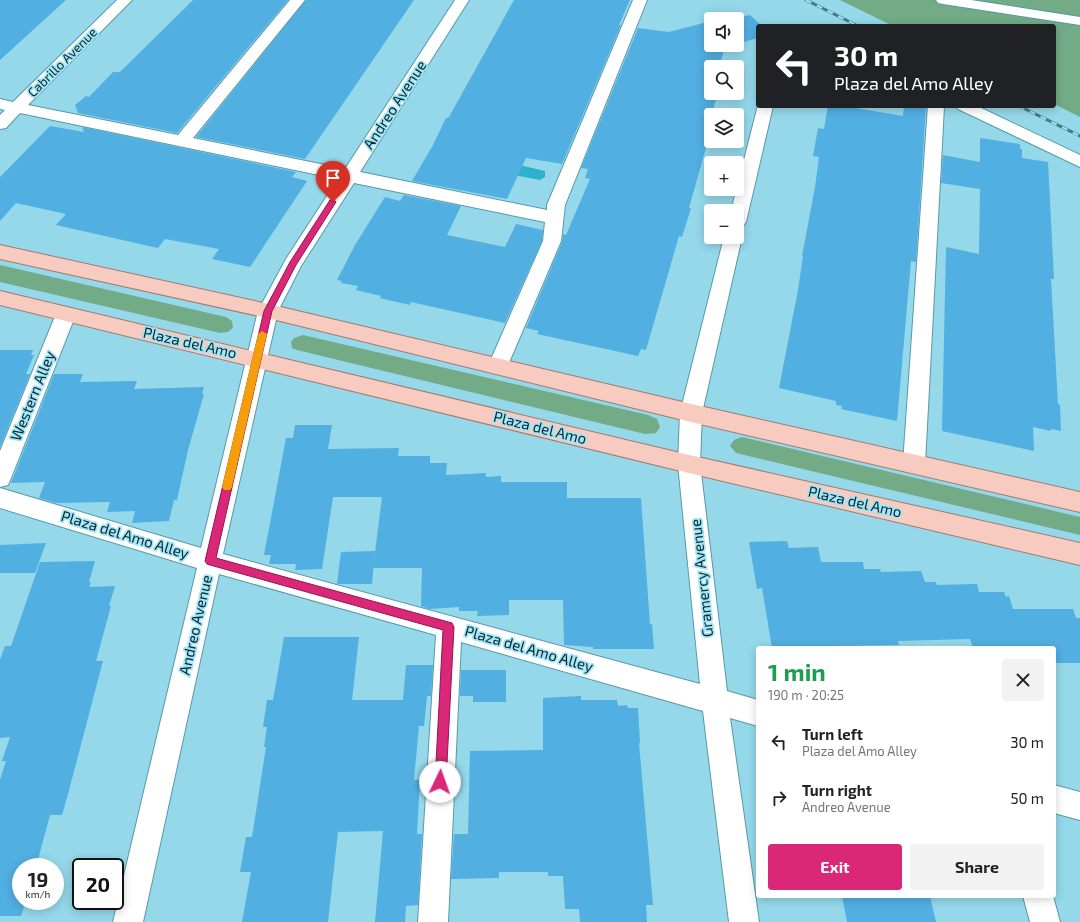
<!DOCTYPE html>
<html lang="en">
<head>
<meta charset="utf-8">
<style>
  body { margin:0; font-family:"Exo 2",sans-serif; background:#f2f2f2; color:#222; height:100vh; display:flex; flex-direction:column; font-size:15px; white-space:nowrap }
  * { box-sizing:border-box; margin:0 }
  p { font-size:13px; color:#767676 }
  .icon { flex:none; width:22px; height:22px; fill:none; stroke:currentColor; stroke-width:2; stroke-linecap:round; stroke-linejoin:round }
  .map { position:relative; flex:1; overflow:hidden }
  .side { position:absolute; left:756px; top:646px; width:300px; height:252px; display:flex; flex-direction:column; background:#fff; border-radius:4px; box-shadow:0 2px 10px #0003 }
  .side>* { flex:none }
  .banner { position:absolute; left:756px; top:24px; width:300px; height:84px; border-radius:4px; box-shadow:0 2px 10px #0003; background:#202124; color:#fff; overflow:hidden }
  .buttons { position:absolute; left:704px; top:12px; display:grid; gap:8px }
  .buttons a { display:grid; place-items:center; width:40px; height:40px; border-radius:4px; background:#fff; box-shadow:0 2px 10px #0003; font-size:20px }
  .speed { position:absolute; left:12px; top:858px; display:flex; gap:8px; font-size:20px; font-weight:700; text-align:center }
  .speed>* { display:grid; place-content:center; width:52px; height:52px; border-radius:50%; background:#fff; box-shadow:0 2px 10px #0003; line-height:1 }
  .speed small { font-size:10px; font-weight:400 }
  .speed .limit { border:2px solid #111; border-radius:6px; background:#fff; color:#111 }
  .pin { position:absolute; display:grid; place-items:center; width:34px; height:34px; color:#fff; margin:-41px -17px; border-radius:50% 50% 50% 0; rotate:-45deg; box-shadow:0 0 4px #0007 }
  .pin .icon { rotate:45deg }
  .me { position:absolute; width:44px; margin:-22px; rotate:3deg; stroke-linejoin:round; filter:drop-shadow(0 0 3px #0008) }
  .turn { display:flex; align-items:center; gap:14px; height:84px; padding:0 12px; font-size:18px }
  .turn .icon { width:52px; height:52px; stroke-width:2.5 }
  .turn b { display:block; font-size:28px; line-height:34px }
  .round { display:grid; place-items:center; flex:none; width:42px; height:42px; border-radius:4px; background:#f2f2f2 }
  .overview { display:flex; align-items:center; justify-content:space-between; height:68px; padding:0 12px }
  h1 { font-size:24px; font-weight:700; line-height:30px; color:#1e9e55 }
  .primary-button { display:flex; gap:8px; margin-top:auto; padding:8px 12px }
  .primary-button a { flex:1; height:46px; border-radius:4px; background:#db2777; color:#fff; font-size:16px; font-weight:700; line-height:46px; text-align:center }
  .primary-button a+a { background:#f2f2f2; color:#222 }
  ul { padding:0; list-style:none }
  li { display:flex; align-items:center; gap:12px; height:56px; padding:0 12px }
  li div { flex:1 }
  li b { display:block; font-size:15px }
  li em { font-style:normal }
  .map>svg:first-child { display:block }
  .green { fill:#73ab87 }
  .water { fill:#2db2ce }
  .building { fill:#52afe2 }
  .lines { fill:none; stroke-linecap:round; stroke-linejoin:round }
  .minor-casing { stroke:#5799aa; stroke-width:2 }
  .major-casing { stroke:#a17b70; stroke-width:2 }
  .minor { fill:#fff; fill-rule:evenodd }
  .major { fill:#f7cbbf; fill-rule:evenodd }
  .rail-casing { stroke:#497883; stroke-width:3 }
  .rail { stroke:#a1e5f7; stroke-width:2; stroke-dasharray:6; stroke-linecap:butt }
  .route { fill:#db2777; stroke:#8e194d }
  .slow { fill:#f59e0b }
  .labels { text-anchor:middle; stroke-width:3.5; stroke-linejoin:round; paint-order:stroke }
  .far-street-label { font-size:13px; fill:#0a272d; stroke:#a1e5f7 }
  .street-label { font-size:15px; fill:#0a272d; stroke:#a1e5f7 }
</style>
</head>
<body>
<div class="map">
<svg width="1080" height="922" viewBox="0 0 1080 922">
  <rect width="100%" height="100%" fill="#94d8ea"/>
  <g class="green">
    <polygon points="840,0 1080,0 1080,117 1054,104 1054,26 893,26"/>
    <polygon points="0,265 226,317 232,321 233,328 228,332 220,333 0,282"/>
    <polygon points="303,335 648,415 657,419 660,427 656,433 645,434 297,350 292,348 291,342 294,338"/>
    <polygon points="742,437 1080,517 1080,535 736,453 730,446 734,440"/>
  </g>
  <polygon class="water" points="515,164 545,171 545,177 540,180 508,174"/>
  <g class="building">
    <polygon points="0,0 66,0 0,60"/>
    <polygon points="193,0 288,0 177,133 78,113 75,105 86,96 89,97 113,72 120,72"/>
    <polygon points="306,0 414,0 305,159 196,137"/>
    <polygon points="514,0 630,0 619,25 621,25 562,164 526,158 507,199 412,181 433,145 446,118 449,117"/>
    <polygon points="750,15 762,26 758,26 758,38 737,44 737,19 734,19"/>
    <polygon points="711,21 711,45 733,45 725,47 719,67 711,67 710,93 718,93 712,113 715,114 711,115 711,130 689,208 691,208 682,237 679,236 646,350 641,349 638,356 537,334 539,331 526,328 562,242 563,234 566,235 590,179 585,178 588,169 581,168 638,28 669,32"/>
    <polygon points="828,106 844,106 903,116 904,106 926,106 916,262 911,261 897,421 841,409 842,406 836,405 836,401 779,388 798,290 803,256 802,256 815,187 819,157 813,156 818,128 824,129"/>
    <polygon points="50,126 84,132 82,127 296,172 292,177 307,181 250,267 212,259 219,249 165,239 158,248 56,225 66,214 16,203 0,221 0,177"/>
    <polygon points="980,138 1020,144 1020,149 1022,149 1022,158 1048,162 1054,279 1051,279 1058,404 1060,405 1061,431 1051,429 1051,431 1033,427 1034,451 942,431 946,247 979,254 980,189 941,183 943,155 980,162"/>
    <polygon points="404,195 461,206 447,235 505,247 516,224 543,230 542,241 505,323 411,302 410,305 380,298 381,296 356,290 358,286 341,283 342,281 337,280 355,245 385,197 400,201"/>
    <polygon points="0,350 33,350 31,355 34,355 26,374 30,374 0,447"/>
    <polygon points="54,374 83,374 80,382 137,381 134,389 204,387 202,394 204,394 188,450 177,500 174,500 169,521 132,523 135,511 107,512 110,502 56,503 39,498 45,482 11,483"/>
    <polygon points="295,425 332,425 328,449 399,448 398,456 430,456 430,463 447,463 446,475 486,473 486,477 501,476 501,482 567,482 567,498 641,498 650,624 652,624 654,649 593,649 593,647 564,645 563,600 509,600 509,615 477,616 478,611 459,611 459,607 429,609 421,606 422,568 373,568 382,497 333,497 322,569 295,570 296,564 269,564 271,555 264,555 286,438 293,438"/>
    <polygon points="787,541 789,548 818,547 821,562 863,562 864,569 880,569 881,572 921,571 925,582 936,582 937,585 977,584 979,592 1004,592 1006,597 1009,596 1013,609 1073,609 1076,618 1080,618 1080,663 1054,663 1054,648 973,648 970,639 898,641 899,645 840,646 840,648 772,648 762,588 757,589 749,542"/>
    <polygon points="46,543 35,573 0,573 0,545"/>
    <polygon points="375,551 372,584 337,584 341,552"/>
    <polygon points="95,561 89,582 91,582 89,587 115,586 109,606 111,606 96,661 103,661 68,794 62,815 50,815 36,867 21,867 21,901 26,901 21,916 0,916 0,780 6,761 2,761 10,737 0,738 0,660 5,646 11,646 40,562"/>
    <polygon points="284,637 359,637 352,700 403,700 406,665 433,665 431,696 427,696 424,726 419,726 414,780 420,780 417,834 422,834 418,905 406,906 405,922 375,922 383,831 338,832 328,922 242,922 251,872 240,872 246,837 252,837 266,747 264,747 267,727 263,727 267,700 273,700"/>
    <polygon points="461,670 506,670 506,702 473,702 473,696 460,696"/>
    <polygon points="581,696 581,700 617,700 618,706 627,705 628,708 638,708 640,743 639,743 653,905 646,905 647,922 580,922 579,909 565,909 563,876 548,876 548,872 499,872 499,878 451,879 454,834 468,834 470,751 543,750 543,698"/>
    <polygon points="842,896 930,896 936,922 847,922"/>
  </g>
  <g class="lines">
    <defs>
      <g id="minor">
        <polygon points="117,0 132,0 28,105 178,135 290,0 305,0 193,138 345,169 455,0 469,0 360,172 547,210 547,205 633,0 647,0 565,205 561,241 505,372 498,374 491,372 488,366 543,241 545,222 354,183 301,266 278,311 223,554 700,684 678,464 680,413 724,237 737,237 737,232 739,233 742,237 702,413 700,464 727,691 758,700 758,726 730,718 759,922 729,922 703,711 461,642 448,922 418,922 436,635 219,574 143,922 113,922 197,568 0,508 0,488 201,548 258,311 286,259 338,179 20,113 6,128 0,129 0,115 5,110 0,109 0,99 13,102"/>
        <polygon points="936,0 971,0 1080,17 1080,25 943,4 938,3"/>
        <polygon points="758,105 758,106 773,106 746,222 743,226 737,228 737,211 731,211"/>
        <polygon points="928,106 944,106 925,464 922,471 914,473 906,471 903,464"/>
        <polygon points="956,106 977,106 1080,155 1080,167 958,109"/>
        <polygon points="66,307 73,309 76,314 11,478 8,485 0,487 0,451 56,314 59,309"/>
        <polygon points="1054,785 1080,792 1080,820 1054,813"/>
        <polygon points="1023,896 1053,896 1060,922 1030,922"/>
      </g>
      <g id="major">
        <polygon points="0,245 268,304 691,404 1080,492 1080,512 691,422 268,318 0,259"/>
        <polygon points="0,291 689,455 1080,543 1080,565 689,473 0,305"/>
      </g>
    </defs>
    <use href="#minor" class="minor-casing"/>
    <use href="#major" class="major-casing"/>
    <use href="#minor" class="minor"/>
    <use href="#major" class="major"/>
    <defs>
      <g id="rail">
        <polyline points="806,0 858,26"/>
        <polyline points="1019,106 1080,136"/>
      </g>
    </defs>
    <use href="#rail" class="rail-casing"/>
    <use href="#rail" class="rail"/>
  </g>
  <polygon class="route" points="333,199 336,202 296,265 272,311 216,558 452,623 454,627 446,782 444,786 440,788 436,786 435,782 443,630 210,565 207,564 205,561 264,311 290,262 330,200"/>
  <polygon class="slow" points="262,331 267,334 232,487 230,490 224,490 222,487 258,334"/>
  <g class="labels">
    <g class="far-street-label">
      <text transform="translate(62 62) rotate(-45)" y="5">Cabrillo Avenue</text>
    </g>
    <g class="street-label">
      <text transform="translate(395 105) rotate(-57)" y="5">Andreo Avenue</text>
      <text transform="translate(190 343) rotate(13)" y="5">Plaza del Amo</text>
      <text transform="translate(33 396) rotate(-68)" y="5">Western Alley</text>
      <text transform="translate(540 428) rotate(14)" y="5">Plaza del Amo</text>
      <text transform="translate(855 502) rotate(13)" y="5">Plaza del Amo</text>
      <text transform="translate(125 535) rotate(17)" y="5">Plaza del Amo Alley</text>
      <text transform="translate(702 578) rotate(-96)" y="5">Gramercy Avenue</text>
      <text transform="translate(196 625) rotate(-77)" y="5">Andreo Avenue</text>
      <text transform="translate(529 649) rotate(16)" y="5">Plaza del Amo Alley</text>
    </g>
  </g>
</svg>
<div class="buttons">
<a><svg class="icon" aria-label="sound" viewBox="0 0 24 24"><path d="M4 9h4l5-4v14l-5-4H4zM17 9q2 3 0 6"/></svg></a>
<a><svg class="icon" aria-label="search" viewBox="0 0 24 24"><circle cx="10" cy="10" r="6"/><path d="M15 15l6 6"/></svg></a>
<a><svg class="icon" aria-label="layers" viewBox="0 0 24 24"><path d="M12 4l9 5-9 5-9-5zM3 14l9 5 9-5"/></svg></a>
<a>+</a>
<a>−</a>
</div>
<div class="speed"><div>19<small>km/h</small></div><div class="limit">20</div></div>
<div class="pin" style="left:333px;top:202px;background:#d93025"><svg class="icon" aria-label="arrive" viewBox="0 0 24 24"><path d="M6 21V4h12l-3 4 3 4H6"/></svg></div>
<svg class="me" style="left:440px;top:782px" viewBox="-20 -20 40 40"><circle r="19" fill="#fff"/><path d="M0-13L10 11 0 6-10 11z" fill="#db2777"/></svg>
<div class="banner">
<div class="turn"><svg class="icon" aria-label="left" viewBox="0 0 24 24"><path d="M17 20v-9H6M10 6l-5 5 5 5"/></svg><div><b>30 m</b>Plaza del Amo Alley</div></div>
</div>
<section class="side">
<div class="overview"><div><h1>1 min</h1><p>190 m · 20:25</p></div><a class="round"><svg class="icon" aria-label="close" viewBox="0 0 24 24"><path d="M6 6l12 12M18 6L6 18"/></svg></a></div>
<ul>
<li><svg class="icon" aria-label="left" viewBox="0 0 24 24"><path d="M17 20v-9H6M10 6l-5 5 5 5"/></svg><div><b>Turn left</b><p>Plaza del Amo Alley</p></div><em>30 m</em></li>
<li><svg class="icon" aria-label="right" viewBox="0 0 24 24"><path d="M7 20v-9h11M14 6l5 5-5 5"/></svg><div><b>Turn right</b><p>Andreo Avenue</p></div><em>50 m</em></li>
</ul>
<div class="primary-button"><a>Exit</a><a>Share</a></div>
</section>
</div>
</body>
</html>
